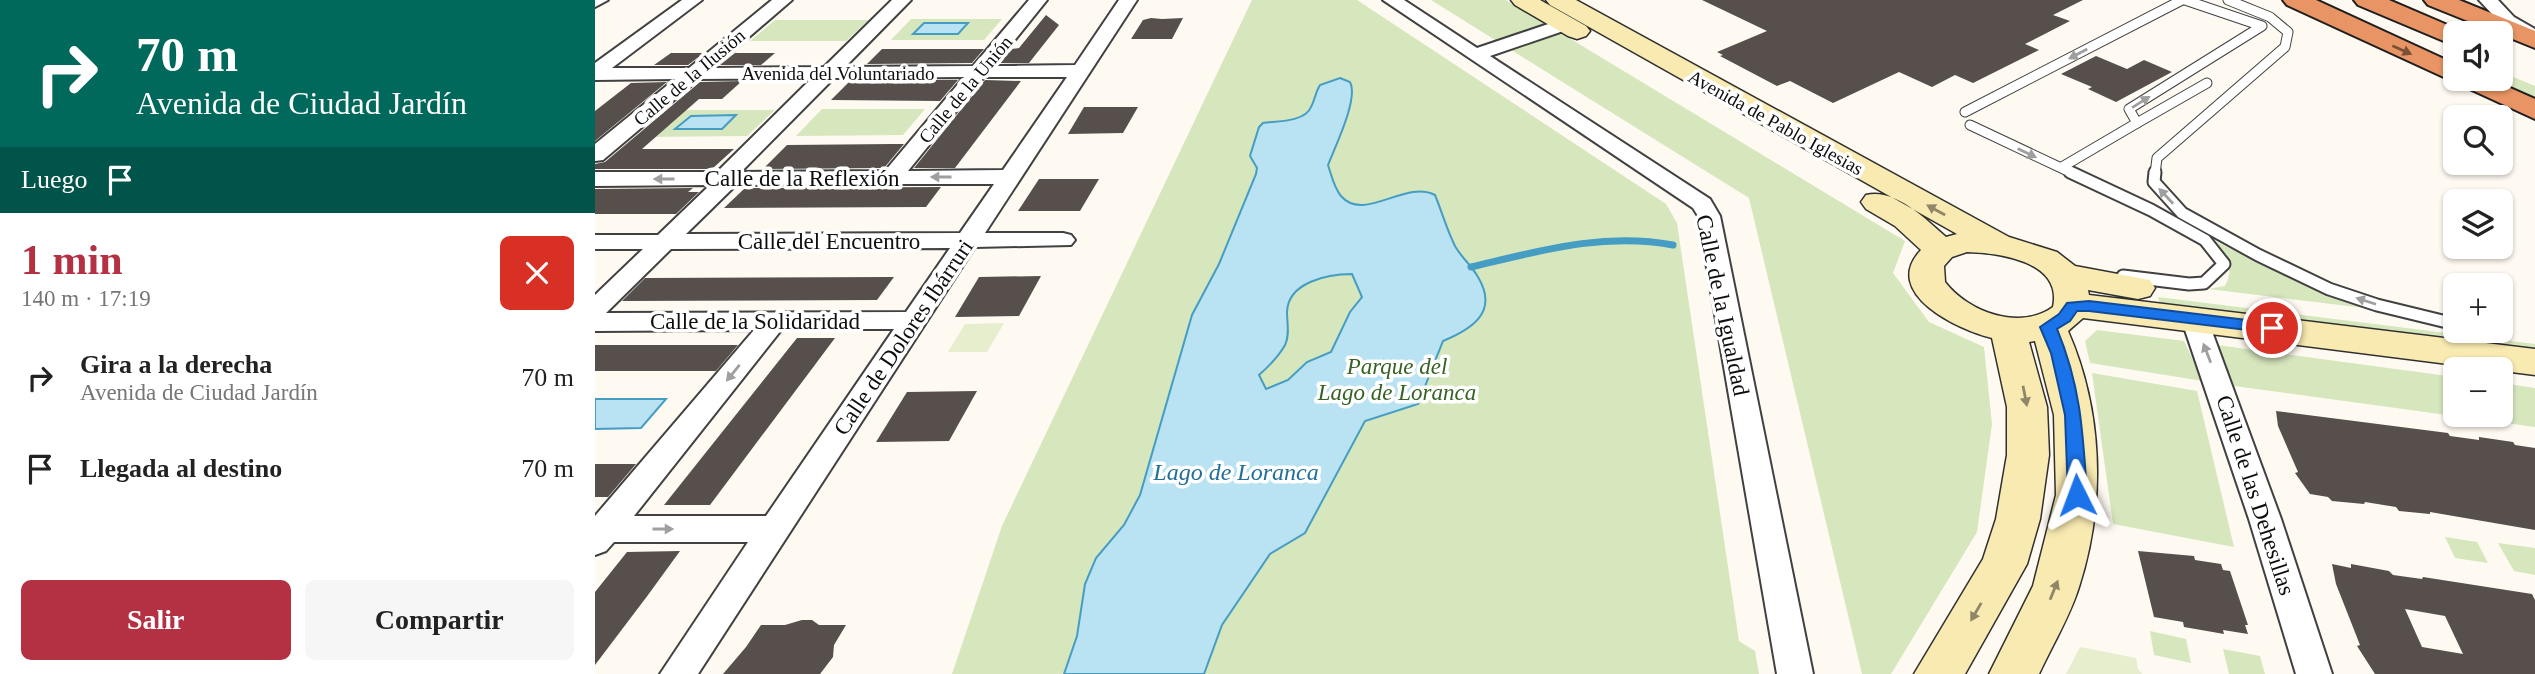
<!DOCTYPE html>
<html lang="es">
<head>
<meta charset="utf-8">
<style>
  body { margin:0; font-family:Georgia,serif; background:#f6f6f6; color:#222; height:100vh; display:flex; flex-direction:column; font-size:26px; white-space:nowrap }
  * { box-sizing:border-box; margin:0 }
  p { font-size:23px; color:#767676 }
  .icon { flex:none; width:38px; height:38px; fill:none; stroke:currentColor; stroke-width:2; stroke-linecap:round; stroke-linejoin:round }
  .map { position:relative; flex:1; overflow:hidden }
  .drawer { display:flex; flex-direction:column; background:#fff; width:595px }
  .drawer>* { flex:none }
  .hud { background:#00695c; color:#fff; overflow:hidden }
  .buttons { position:absolute; left:1848px; top:21px; display:grid; gap:14px }
  .buttons a { display:grid; place-items:center; width:70px; height:70px; border-radius:10px; background:#fff; box-shadow:0 2px 5px #0004; font-size:35px }
  .pin { position:absolute; display:grid; place-items:center; width:60px; height:60px; color:#fff; margin:-30px; border:4px solid #fff; border-radius:50%; box-shadow:0 2px 7px #0007 }
  .me { position:absolute; width:77px; margin:-38px; rotate:357deg; stroke-linejoin:round; filter:drop-shadow(0 0 5px #0008) }
  .turn { display:flex; align-items:center; gap:24px; height:147px; padding:0 21px; font-size:32px }
  .turn .icon { width:91px; height:91px; stroke-width:2.5 }
  .turn b { display:block; font-size:49px; line-height:60px }
  .then { display:flex; align-items:center; height:66px; padding:0 21px; background:#0003; gap:14px; font-size:26px }
  .round { display:grid; place-items:center; flex:none; width:74px; height:74px; border-radius:10px; background:#f6f6f6 }
  .overview { display:flex; align-items:center; justify-content:space-between; height:119px; padding:0 21px }
  h1 { font-size:42px; font-weight:800; line-height:52px; color:#b43143 }
  .primary-button { display:flex; gap:14px; margin-top:auto; padding:14px 21px }
  .primary-button a { flex:1; height:80px; border-radius:10px; background:#b43143; color:#fff; font-size:28px; font-weight:800; line-height:80px; text-align:center }
  .primary-button a+a { background:#f6f6f6; color:#222 }
  ul { padding:0; list-style:none }
  li { display:flex; align-items:center; gap:21px; height:91px; padding:0 21px }
  li div { flex:1 }
  li b { display:block; font-size:26px }
  li em { font-style:normal }
  main { display:flex; flex:1; min-height:0 }
  .map>svg:first-child { display:block }
  .green { fill:#d6e6bd }
  .pitch { fill:#e6eece }
  .water { fill:#b9e2f2; stroke:#469dc3; stroke-width:2; fill-rule:evenodd }
  .lines { fill:none; stroke-linecap:round; stroke-linejoin:round }
  .stream { stroke:#469dc3; stroke-width:7 }
  .building { fill:#564f4c; fill-rule:evenodd }
  .service-far1-casing { stroke:#414141; stroke-width:11 }
  .service-casing { stroke:#414141; stroke-width:15 }
  .minor-casing { stroke:#414141; stroke-width:4 }
  .secondary-casing { stroke:#303030; stroke-width:3 }
  .motorway-casing { stroke:#1f1f1f; stroke-width:4 }
  .service-far1 { stroke:#fff; stroke-width:9 }
  .service { stroke:#fff; stroke-width:11 }
  .minor { fill:#fff; fill-rule:evenodd }
  .secondary { fill:#f9eab1; fill-rule:evenodd }
  .motorway { fill:#e99464; fill-rule:evenodd }
  .oneway { fill:#7c5139 }
  .oneway2 { fill:#9f9f9f }
  .oneway3 { fill:#8f8768 }
  .route { fill:#1a73e8; stroke:#114b97; stroke-width:2 }
  .labels { text-anchor:middle; stroke-width:7; stroke-linejoin:round; paint-order:stroke }
  .far-street-label { font-size:19px; fill:#0e0e0e; stroke:#fff }
  .street-label { font-size:23px; fill:#0e0e0e; stroke:#fff }
  .park-label { font-size:23px; font-style:italic; fill:#366223; stroke:#fff }
  .water-label { font-size:24px; font-style:italic; fill:#216f97; stroke:#fff }
</style>
</head>
<body>
<main>
<section class="drawer">
<div class="hud">
<div class="turn"><svg class="icon" aria-label="right" viewBox="0 0 24 24"><path d="M7 20v-9h11M14 6l5 5-5 5"/></svg><div><b>70 m</b>Avenida de Ciudad Jardín</div></div>
<div class="then">Luego<svg class="icon" aria-label="arrive" viewBox="0 0 24 24"><path d="M6 21V4h12l-3 4 3 4H6"/></svg></div>
</div>
<div class="overview"><div><h1>1 min</h1><p>140 m · 17:19</p></div><a class="round" style="background:#d93025;color:#fff"><svg class="icon" aria-label="close" viewBox="0 0 24 24"><path d="M6 6l12 12M18 6L6 18"/></svg></a></div>
<ul>
<li><svg class="icon" aria-label="right" viewBox="0 0 24 24"><path d="M7 20v-9h11M14 6l5 5-5 5"/></svg><div><b>Gira a la derecha</b><p>Avenida de Ciudad Jardín</p></div><em>70 m</em></li>
<li><svg class="icon" aria-label="arrive" viewBox="0 0 24 24"><path d="M6 21V4h12l-3 4 3 4H6"/></svg><div><b>Llegada al destino</b></div><em>70 m</em></li>
</ul>
<div class="primary-button"><a>Salir</a><a>Compartir</a></div>
</section>
<div class="map">
<svg width="1940" height="674" viewBox="0 0 1940 674">
  <rect width="100%" height="100%" fill="#fefaf1"/>
  <g class="green">
    <polygon points="657,0 762,0 1071,204 1082,223 1144,641 1160,651 1164,674 357,674 407,526"/>
    <polygon points="836,0 911,0 1310,241 1298,273 1334,322 1389,347 1397,424 1382,532 1296,674 1267,674 1154,198"/>
    <polygon points="316,19 407,19 389,40 296,40"/>
    <polygon points="180,20 274,20 251,41 155,41"/>
    <polygon points="1906,72 1940,86 1940,100 1891,79 1906,79"/>
    <polygon points="227,109 330,109 308,135 201,136"/>
    <polygon points="77,110 180,110 152,136 45,137"/>
    <path d="M 1620,241 L 1714,287 L 1778,309 L 1614,289 L 1630,286 C 1639,268 1634,256 1620,241 Z"/>
    <polygon points="1563,297 1940,344 1940,355 1566,307"/>
    <polygon points="1502,330 1589,341 1608,381 1495,363 1490,341"/>
    <polygon points="1614,344 1860,377 1860,415 1906,415 1906,383 1940,388 1940,427 1632,385"/>
    <polygon points="1497,373 1602,391 1639,547 1518,524"/>
    <polygon points="1850,537 1882,542 1893,563 1860,558"/>
    <polygon points="1903,543 1940,548 1940,575 1919,571"/>
    <polygon points="1555,631 1591,639 1596,663 1559,655"/>
    <polygon points="1628,649 1665,656 1670,674 1634,674"/>
  </g>
  <g class="pitch">
    <polygon points="409,323 392,352 353,352 370,324"/>
    <polygon points="1485,647 1541,658 1543,669 1547,674 1471,674"/>
  </g>
  <g class="water">
    <polygon points="329,23 373,23 363,34 318,34"/>
    <path d="M 745,78 L 755,82 C 764,98 740,147 733,165 C 736,174 739,188 746,196 C 769,223 811,179 840,195 C 847,212 852,230 860,246 C 866,257 877,266 883,277 C 904,312 877,329 848,341 L 823,404 L 770,421 L 710,533 L 675,554 L 627,625 L 609,674 L 469,674 L 482,636 L 490,584 L 501,558 L 529,525 L 545,495 L 597,315 L 624,264 L 661,174 L 662,168 L 655,156 L 664,127 L 668,123 C 682,121 710,122 716,107 C 720,100 720,93 725,85 ZM 757,274 L 767,297 L 755,312 L 736,352 L 712,362 L 693,380 L 671,389 L 664,375 C 673,367 684,356 690,345 C 695,335 692,323 692,312 C 693,282 733,274 757,274 Z"/>
    <polygon points="141,115 127,129 80,129 96,116"/>
    <polygon points="0,399 71,399 46,428 0,429"/>
  </g>
  <g class="lines">
    <path class="stream" d="M 876,267 C 944,251 1008,232 1078,245"/>
  </g>
  <g class="building">
    <polygon points="1107,0 1488,0 1458,15 1475,21 1430,44 1444,50 1378,83 1360,75 1337,87 1304,72 1238,103 1195,81 1182,86 1125,56 1128,55 1122,52 1172,31"/>
    <polygon points="451,15 464,25 434,63 405,63 416,49 424,48"/>
    <polygon points="556,18 567,19 588,18 577,39 536,39 548,20"/>
    <polygon points="287,49 389,49 377,63 272,64"/>
    <polygon points="76,53 109,53 93,65 59,65"/>
    <polygon points="140,53 180,53 166,65 125,65"/>
    <polygon points="1501,56 1532,69 1549,60 1577,72 1521,102 1493,89 1497,87 1466,74"/>
    <polygon points="256,80 363,80 345,101 236,100"/>
    <polygon points="390,80 426,81 360,168 319,168"/>
    <polygon points="147,81 127,99 104,99 47,149 139,149 117,169 0,169 0,164 10,162 105,82"/>
    <polygon points="72,82 0,141 0,111 36,83"/>
    <polygon points="489,107 543,107 528,133 473,134"/>
    <polygon points="298,144 309,144 289,168 168,169 192,145"/>
    <polygon points="444,179 504,179 485,211 423,211"/>
    <polygon points="346,187 331,207 129,208 150,188"/>
    <polygon points="98,188 93,192 104,192 81,214 0,214 0,189"/>
    <polygon points="446,276 424,316 360,317 384,277"/>
    <polygon points="299,277 282,300 27,301 50,278"/>
    <polygon points="202,338 240,338 115,505 69,505"/>
    <polygon points="0,345 143,345 121,371 0,371"/>
    <polygon points="382,391 354,441 281,442 312,392"/>
    <polygon points="1681,411 1853,433 1855,436 1884,440 1884,437 1918,442 1920,445 1940,448 1940,530 1835,512 1835,514 1804,511 1801,507 1770,502 1769,504 1737,501 1733,497 1715,494 1700,473 1703,472 1683,426"/>
    <polygon points="0,464 41,464 13,497 0,497"/>
    <polygon points="85,551 53,595 0,665 0,592 32,552"/>
    <polygon points="1543,551 1599,556 1600,560 1626,564 1628,570 1635,571 1653,625 1650,625 1653,634 1628,630 1629,634 1589,627 1588,622 1559,617"/>
    <path d="M 1737,564 L 1756,568 L 1756,564 L 1794,571 L 1798,575 L 1827,579 L 1828,577 L 1937,594 L 1940,600 L 1940,674 L 1780,674 L 1762,646 L 1765,645 L 1741,584 ZM 1810,609 L 1850,616 L 1868,654 L 1827,647 Z"/>
    <polygon points="207,620 217,620 224,625 251,625 239,645 238,657 225,674 128,674 151,647 166,625 190,625"/>
  </g>
  <g class="lines">
    <defs>
      <g id="service-far1">
        <polyline points="1370,112 1587,0"/>
        <polyline points="1542,123 1612,83"/>
        <polyline points="1375,125 1479,174"/>
        <polyline points="1467,167 1542,123 1534,109 1667,26 1590,0"/>
        <polyline points="1560,174 1562,158 1690,47 1693,32 1675,17 1633,0"/>
      </g>
      <g id="service">
        <polyline points="1475,172 1556,210 1610,240 1629,264 1609,283 1594,284 1528,276"/>
        <polyline points="1560,172 1559,182 1587,213 1663,255 1734,289 1782,305 1860,324"/>
      </g>
      <g id="minor">
        <polygon points="0,0 13,0 0,7"/>
        <path d="M 87,0 L 107,0 L 17,68 L 94,68 L 177,0 L 197,0 L 118,68 L 229,67 L 297,0 L 316,0 L 250,67 L 378,66 L 434,0 L 452,0 L 399,66 L 480,65 L 524,0 L 542,0 L 390,233 L 468,233 L 476,235 L 480,240 L 476,245 L 380,247 L 103,674 L 65,674 L 153,542 L 19,542 L 11,551 L 0,555 L 0,516 L 159,330 L 0,331 L 0,295 L 48,249 L 0,249 L 0,235 L 63,235 L 115,185 L 0,186 L 0,172 L 122,172 L 217,78 L 104,79 L 8,160 L 0,161 L 0,144 L 80,79 L 0,80 L 0,63 ZM 369,77 L 290,171 L 146,172 L 239,78 ZM 389,77 L 472,77 L 408,170 L 313,171 ZM 294,184 L 399,184 L 365,233 L 91,234 L 141,185 ZM 355,248 L 311,312 L 11,313 L 76,249 ZM 187,329 L 299,329 L 171,516 L 39,516 Z"/>
        <polygon points="788,0 809,0 882,48 965,20 977,20 980,24 977,28 895,56 1115,199 1125,216 1218,674 1182,674 1103,216 1098,208"/>
        <polygon points="1884,0 1903,0 1919,17 1940,29 1940,41 1907,25"/>
        <polygon points="1599,310 1608,312 1612,318 1686,519 1737,674 1701,674 1654,519 1586,318 1590,312"/>
      </g>
      <g id="secondary">
        <polygon points="916,0 945,0 991,26 995,31 991,36 982,39 973,36 920,5"/>
        <path d="M 951,0 L 981,0 L 1414,237 L 1462,252 L 1480,266 L 1555,280 L 1560,288 L 1555,296 L 1543,299 L 1493,290 L 1494,295 L 1940,349 L 1940,375 L 1488,318 L 1473,331 C 1508,411 1511,503 1484,587 C 1475,616 1457,646 1444,674 L 1394,674 L 1438,586 L 1461,495 L 1459,415 L 1440,341 L 1434,342 L 1452,407 L 1454,455 L 1445,519 L 1432,564 L 1370,674 L 1319,674 L 1388,559 L 1401,519 L 1412,455 L 1412,407 L 1397,338 C 1363,330 1285,293 1326,250 L 1300,226 L 1271,209 L 1266,202 L 1271,195 C 1301,188 1330,219 1351,237 L 1362,234 L 955,5 ZM 1372,252 C 1404,253 1468,261 1458,307 C 1425,331 1373,312 1350,282 L 1349,266 L 1357,257 Z"/>
      </g>
      <g id="motorway">
        <polygon points="1688,0 1721,0 1860,64 1860,79 1895,79 1940,99 1940,119 1692,5"/>
        <polygon points="1759,0 1794,0 1871,33 1860,33 1860,44 1851,42 1763,5"/>
        <polygon points="1829,0 1864,0 1940,31 1940,48 1833,5"/>
      </g>
    </defs>
    <use href="#service-far1" class="service-far1-casing"/>
    <use href="#service" class="service-casing"/>
    <use href="#minor" class="minor-casing"/>
    <use href="#secondary" class="secondary-casing"/>
    <use href="#motorway" class="motorway-casing"/>
    <use href="#service-far1" class="service-far1"/>
    <use href="#service" class="service"/>
    <use href="#minor" class="minor"/>
    <use href="#secondary" class="secondary"/>
    <use href="#motorway" class="motorway"/>
  </g>
  <defs><path id="oneway-solid" d="M-6-.8H1V-3.2L6.5 0L1 3.2V.8H-6Z" transform="scale(1.75)"/></defs>
  <use class="oneway" href="#oneway-solid" transform="translate(1807 50) rotate(24)"/>
  <g class="oneway2">
    <use href="#oneway-solid" transform="translate(1483 54) rotate(152)"/>
    <use href="#oneway-solid" transform="translate(1546 102) rotate(-32)"/>
    <use href="#oneway-solid" transform="translate(1432 153) rotate(26)"/>
    <use href="#oneway-solid" transform="translate(346 177) rotate(180)"/>
    <use href="#oneway-solid" transform="translate(69 179) rotate(180)"/>
    <use href="#oneway-solid" transform="translate(1571 196) rotate(-133)"/>
    <use href="#oneway-solid" transform="translate(1771 301) rotate(-162)"/>
    <use href="#oneway-solid" transform="translate(1612 353) rotate(-111)"/>
    <use href="#oneway-solid" transform="translate(138 373) rotate(129)"/>
    <use href="#oneway-solid" transform="translate(68 529)"/>
  </g>
  <g class="oneway3">
    <use href="#oneway-solid" transform="translate(1341 210) rotate(-151)"/>
    <use href="#oneway-solid" transform="translate(1430 396) rotate(79)"/>
    <use href="#oneway-solid" transform="translate(1459 590) rotate(-68)"/>
    <use href="#oneway-solid" transform="translate(1381 612) rotate(120)"/>
  </g>
  <path class="route" d="M 1494,301 L 1677,323 L 1685,328 L 1677,333 L 1494,311 L 1482,311 L 1475,321 L 1462,329 C 1486,387 1488,433 1492,495 L 1489,500 L 1482,502 L 1476,500 L 1473,495 L 1470,415 L 1456,353 L 1445,327 L 1464,314 L 1472,303 Z"/>
  <g class="labels">
    <g class="far-street-label">
      <text x="243" y="80">Avenida del Voluntariado</text>
      <text transform="translate(94 77) rotate(-40)" y="7">Calle de la Ilusión</text>
      <text transform="translate(370 89) rotate(-50)" y="7">Calle de la Unión</text>
      <text transform="translate(1181 122) rotate(29)" y="7">Avenida de Pablo Iglesias</text>
    </g>
    <g class="street-label">
      <text x="207" y="186">Calle de la Reflexión</text>
      <text x="234" y="249">Calle del Encuentro</text>
      <text transform="translate(1128 305) rotate(78)" y="8">Calle de la Igualdad</text>
      <text x="160" y="329">Calle de la Solidaridad</text>
      <text transform="translate(308 337) rotate(-56)" y="8">Calle de Dolores Ibárruri</text>
      <text transform="translate(1661 495) rotate(72)" y="8">Calle de las Dehesillas</text>
    </g>
    <g class="park-label">
      <text x="802" y="374">Parque del<tspan x="802" dy="26">Lago de Loranca</tspan></text>
    </g>
    <g class="water-label">
      <text x="641" y="480">Lago de Loranca</text>
    </g>
  </g>
</svg>
<div class="buttons">
<a><svg class="icon" aria-label="sound" viewBox="0 0 24 24"><path d="M4 9h4l5-4v14l-5-4H4zM17 9q2 3 0 6"/></svg></a>
<a><svg class="icon" aria-label="search" viewBox="0 0 24 24"><circle cx="10" cy="10" r="6"/><path d="M15 15l6 6"/></svg></a>
<a><svg class="icon" aria-label="layers" viewBox="0 0 24 24"><path d="M12 4l9 5-9 5-9-5zM3 14l9 5 9-5"/></svg></a>
<a>+</a>
<a>−</a>
</div>
<div class="pin" style="left:1677px;top:328px;background:#d93025"><svg class="icon" aria-label="arrive" viewBox="0 0 24 24"><path d="M6 21V4h12l-3 4 3 4H6"/></svg></div>
<svg class="me" style="left:1482px;top:495px" viewBox="-20 -20 40 40"><path d="M0-17L14 15 0 8-14 15z" fill="#1a73e8" stroke="#fff" stroke-width="4"/></svg>
</div>
</main>
</body>
</html>
